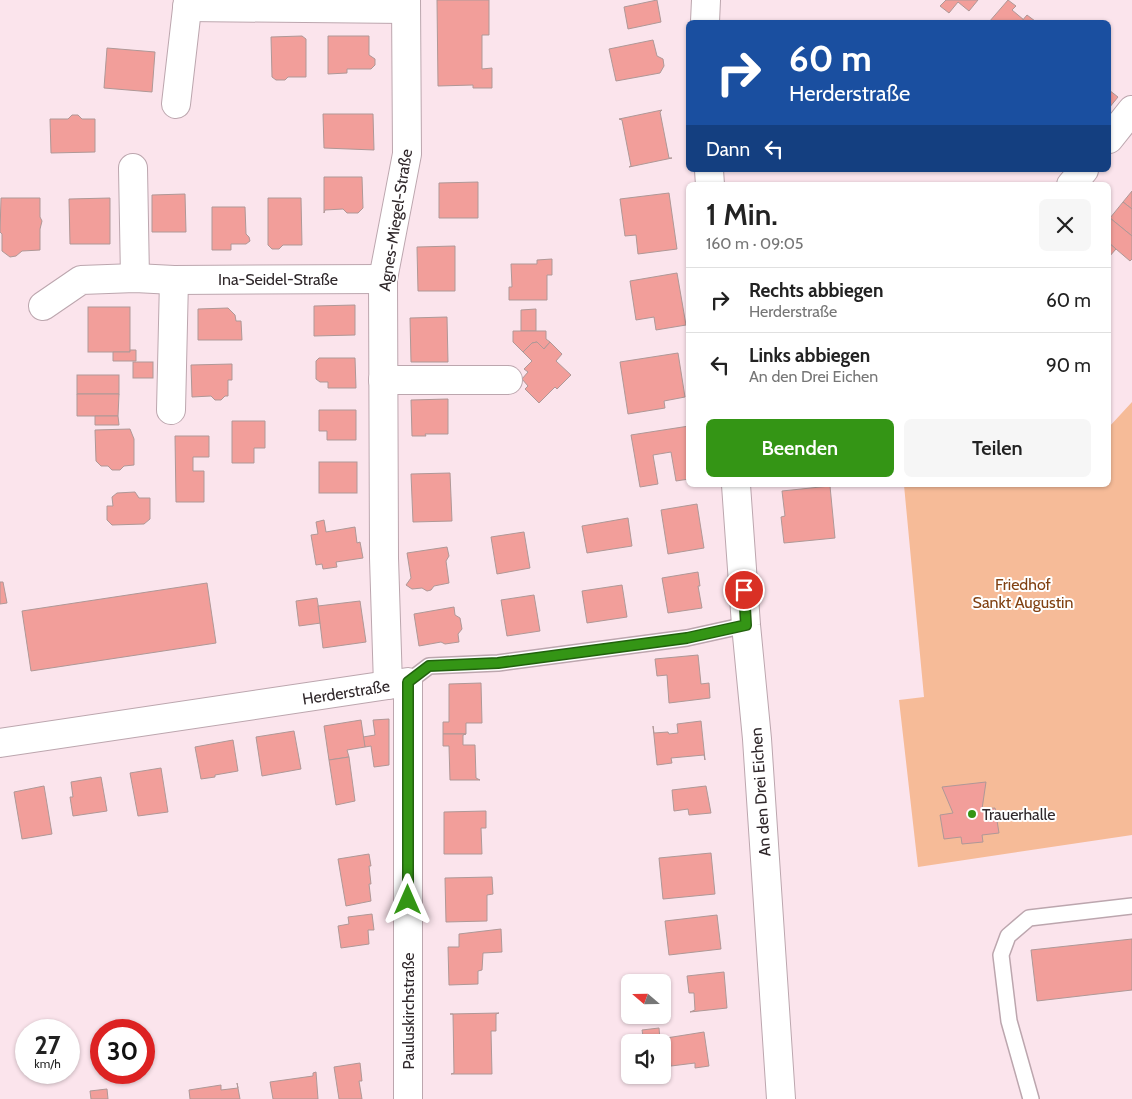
<!DOCTYPE html>
<html lang="de">
<head>
<meta charset="utf-8">
<style>
  body { margin:0; font-family:Cabin,sans-serif; background:#f6f6f6; color:#222; height:100vh; display:flex; flex-direction:column; font-size:19px; white-space:nowrap }
  * { box-sizing:border-box; margin:0 }
  p { font-size:16px; color:#767676 }
  .icon { flex:none; width:28px; height:28px; fill:none; stroke:currentColor; stroke-width:2; stroke-linecap:round; stroke-linejoin:round }
  .map { position:relative; flex:1; overflow:hidden }
  .drawer { position:absolute; left:686px; top:182px; width:425px; height:305px; display:flex; flex-direction:column; background:#fff; border-radius:8px; box-shadow:0 1px 4px #0004 }
  .drawer>* { flex:none }
  .hud { position:absolute; left:686px; top:20px; width:425px; height:152px; border-radius:8px; box-shadow:0 1px 4px #0004; background:#1a4fa0; color:#fff; overflow:hidden }
  .needle { width:32px; rotate:290deg }
  .tools { position:absolute; left:621px; top:974px; display:grid; gap:10px }
  .tools a { display:grid; place-items:center; width:50px; height:50px; border-radius:8px; background:#fff; box-shadow:0 1px 4px #0004; font-size:25px }
  .speed { position:absolute; left:15px; top:1019px; display:flex; gap:10px; font-size:25px; font-weight:700; text-align:center }
  .speed>* { display:grid; place-content:center; width:65px; height:65px; border-radius:50%; background:#fff; box-shadow:0 1px 4px #0004; line-height:1 }
  .speed small { font-size:12px; font-weight:400 }
  .speed .limit { border:8px solid #d22; background:#fff; color:#111 }
  .pin { position:absolute; display:grid; place-items:center; width:42px; height:42px; color:#fff; margin:-21px; border:2px solid #fff; border-radius:50%; box-shadow:0 1px 5px #0007 }
  .me { position:absolute; width:55px; margin:-28px; rotate:0deg; stroke-linejoin:round; filter:drop-shadow(0 0 4px #0008) }
  .turn { display:flex; align-items:center; gap:18px; height:105px; padding:0 20px; font-size:22px }
  .turn .icon { width:65px; height:65px; stroke-width:2.5 }
  .turn b { display:block; font-size:35px; line-height:42px }
  .then { display:flex; align-items:center; height:48px; padding:0 20px; background:#0003; gap:10px; font-size:19px }
  .round { display:grid; place-items:center; flex:none; width:52px; height:52px; border-radius:8px; background:#f6f6f6 }
  .overview { display:flex; align-items:center; justify-content:space-between; height:85px; padding:0 20px }
  h1 { font-size:30px; font-weight:600; line-height:38px }
  .cta { display:flex; gap:10px; margin-top:auto; padding:10px 20px }
  .cta a { flex:1; height:58px; border-radius:8px; background:#349515; color:#fff; font-size:20px; font-weight:600; line-height:58px; text-align:center }
  .cta a+a { background:#f6f6f6; color:#222 }
  ul { padding:0; list-style:none }
  li { display:flex; align-items:center; gap:15px; height:65px; padding:0 20px; border-top:1px solid #e0e0e0 }
  li div { flex:1 }
  li b { display:block; font-size:19px }
  li em { font-style:normal }
  .map>svg:first-child { display:block }
  .green { fill:#f6bb98 }
  .building { fill:#f29e9a; stroke:#af9897 }
  .lines { fill:none; stroke-linecap:round; stroke-linejoin:round }
  .service-casing { stroke:#bca6ae; stroke-width:18 }
  .minor-casing { stroke:#bca6ae; stroke-width:30 }
  .service { stroke:#fff; stroke-width:15 }
  .minor { stroke:#fff; stroke-width:28 }
  .route-casing { stroke:#22610e; stroke-width:12 }
  .route { stroke:#349515; stroke-width:9 }
  .poi-dot { fill:#349515; stroke:#fff; stroke-width:2 }
  .labels { text-anchor:middle; stroke-width:4; stroke-linejoin:round; paint-order:stroke }
  .street-label { font-size:16px; fill:#30282b; stroke:#fff }
  .park-label { font-size:16px; fill:#814112; stroke:#fff }
  .poi-label { font-size:16px; fill:#30282b; stroke:#fff; text-anchor:start }
</style>
</head>
<body>
<div class="map">
<svg width="1132" height="1099" viewBox="0 0 1132 1099">
  <rect width="100%" height="100%" fill="#fbe4ec"/>
  <polygon class="green" points="1132,402 1132,835 918,867 899,700 924,697 904,485 1109,485 1109,427"/>
  <g class="building">
    <polygon points="437,0 489,0 489,35 482,35 482,69 492,68 492,88 473,88 473,85 438,86"/>
    <polygon points="657,0 661,22 628,29 624,7"/>
    <polygon points="946,0 978,0 969,11 958,2 949,13 940,6"/>
    <polygon points="1008,0 1016,6 1012,10 1024,20 1021,22 989,22"/>
    <polygon points="1027,15 1035,21 1034,22 1021,22"/>
    <polygon points="302,36 306,39 306,77 288,77 285,80 276,80 272,77 271,37"/>
    <polygon points="328,36 369,36 369,55 375,59 375,65 371,69 347,69 347,73 328,74"/>
    <polygon points="653,40 657,56 663,59 664,66 660,73 616,81 609,49"/>
    <polygon points="107,48 155,52 152,92 104,88"/>
    <polygon points="1109,90 1118,97 1109,108"/>
    <polygon points="662,110 660,112 669,158 672,158 629,167 631,166 622,120 619,119"/>
    <polygon points="323,114 373,114 374,150 324,148"/>
    <polygon points="72,115 78,115 82,119 95,119 95,152 51,153 50,119 68,119"/>
    <polygon points="324,177 362,177 363,208 358,213 347,213 343,209 325,210 324,213"/>
    <polygon points="478,182 478,218 439,218 439,183"/>
    <polygon points="1132,191 1132,209 1123,202"/>
    <polygon points="669,193 677,249 638,254 636,235 625,236 620,199"/>
    <polygon points="185,194 186,232 152,232 152,195"/>
    <polygon points="1,198 40,198 40,217 42,221 40,229 40,250 22,251 16,256 10,257 2,251 2,234 0,232"/>
    <polygon points="110,198 110,244 70,244 69,199"/>
    <polygon points="268,198 301,198 302,245 283,245 279,249 272,249 268,245"/>
    <polygon points="1123,202 1132,209 1132,236 1110,218"/>
    <polygon points="212,207 245,207 246,234 249,237 250,241 246,244 231,244 231,250 212,250"/>
    <polygon points="1110,218 1132,236 1132,259 1130,261 1109,243"/>
    <polygon points="1109,243 1116,249 1109,257"/>
    <polygon points="455,246 455,291 418,291 417,247"/>
    <polygon points="552,259 552,275 547,275 547,300 509,300 509,287 512,287 511,264 537,264 537,260"/>
    <polygon points="677,273 686,325 656,330 654,317 636,320 630,281"/>
    <polygon points="355,305 355,335 314,336 314,306"/>
    <rect x="88" y="307" width="42" height="45"/>
    <polygon points="228,308 235,315 236,321 241,321 242,340 198,340 198,309"/>
    <polygon points="536,309 536,331 521,331 521,310"/>
    <polygon points="447,317 448,362 411,362 410,318"/>
    <polygon points="513,331 546,331 546,339 550,342 544,349 537,342 532,343 523,352 513,342"/>
    <polygon points="537,342 544,349 550,342 562,354 556,361 571,375 557,389 555,387 539,403 525,389 528,386 522,379 528,372 524,369 532,361 523,352 532,343"/>
    <polygon points="130,350 136,350 136,361 113,361 113,352 130,352"/>
    <polygon points="678,353 685,397 664,401 665,408 628,414 620,362"/>
    <polygon points="319,358 355,358 356,388 328,388 328,382 320,382 316,379 316,361"/>
    <rect x="133" y="362" width="20" height="16"/>
    <polygon points="232,364 232,380 228,380 228,396 225,396 221,400 215,400 211,396 192,397 191,365"/>
    <rect x="77" y="375" width="42" height="19"/>
    <polygon points="77,394 119,394 118,416 77,416"/>
    <polygon points="448,399 448,434 425,434 426,436 412,436 411,400"/>
    <polygon points="319,410 356,410 356,440 327,440 327,431 319,431"/>
    <polygon points="95,416 118,416 119,425 95,425"/>
    <polygon points="232,421 265,421 265,448 254,448 254,463 232,463"/>
    <polygon points="689,426 689,479 676,481 671,452 653,455 658,484 640,487 631,435"/>
    <polygon points="130,429 134,439 134,465 124,466 120,470 112,470 108,466 101,466 96,461 95,430"/>
    <polygon points="175,436 209,436 209,457 193,457 193,471 204,471 204,502 176,502"/>
    <rect x="319" y="462" width="38" height="31"/>
    <polygon points="450,473 452,521 413,522 411,474"/>
    <polygon points="830,486 835,538 784,543 781,517 785,516 782,491"/>
    <polygon points="135,492 139,498 150,498 150,519 144,524 112,525 107,520 107,506 113,506 112,497 117,493"/>
    <polygon points="697,504 704,548 668,554 661,510"/>
    <polygon points="628,518 632,546 587,553 582,526"/>
    <polygon points="324,520 326,532 355,527 357,543 360,542 363,558 336,562 337,567 323,569 322,564 316,565 311,535 318,534 316,522"/>
    <polygon points="524,532 530,568 497,574 491,537"/>
    <polygon points="447,547 449,556 446,561 449,583 434,586 431,590 427,591 422,588 412,589 406,585 411,578 407,553"/>
    <polygon points="698,572 700,586 698,586 702,608 668,613 662,578"/>
    <polygon points="0,582 3,582 7,603 0,604"/>
    <polygon points="207,583 216,643 31,671 22,611"/>
    <polygon points="622,585 627,617 587,623 582,591"/>
    <polygon points="534,595 540,631 507,636 501,600"/>
    <polygon points="317,598 321,623 299,626 296,601"/>
    <polygon points="360,601 366,642 323,648 318,606"/>
    <polygon points="454,607 455,615 460,618 462,629 458,634 459,642 445,644 441,642 419,646 414,614"/>
    <polygon points="698,655 701,684 709,683 710,698 669,703 667,675 657,676 655,659"/>
    <polygon points="481,683 482,723 466,723 466,734 443,734 443,722 449,722 449,684"/>
    <polygon points="389,719 389,765 374,767 371,746 365,747 363,737 375,735 373,720"/>
    <polygon points="361,720 365,747 347,750 349,757 329,760 324,726"/>
    <polygon points="701,721 705,760 704,755 671,758 672,763 657,765 653,726 654,733 668,732 669,734 678,733 677,724"/>
    <polygon points="294,731 301,769 262,776 256,737"/>
    <polygon points="443,734 466,734 463,735 463,745 475,745 476,778 480,780 450,780 449,746 443,746"/>
    <polygon points="233,740 238,771 215,775 215,777 201,779 195,747"/>
    <polygon points="349,757 355,801 336,805 329,760"/>
    <polygon points="161,768 168,812 138,816 130,773"/>
    <polygon points="101,777 107,811 73,816 70,797 73,797 71,782"/>
    <polygon points="986,782 982,809 995,808 999,833 982,835 983,842 962,844 961,837 944,839 940,815 953,813 942,787"/>
    <polygon points="44,786 52,834 22,839 14,792"/>
    <polygon points="706,786 711,813 689,815 688,809 674,811 672,790"/>
    <polygon points="486,811 486,828 481,828 482,854 444,854 444,812"/>
    <polygon points="711,853 715,894 663,899 659,858"/>
    <polygon points="369,854 371,866 369,866 371,884 369,884 371,901 346,906 338,859"/>
    <polygon points="492,877 493,894 487,895 487,921 446,922 445,878"/>
    <polygon points="372,914 374,930 368,930 369,944 341,948 338,926 349,924 348,917"/>
    <polygon points="717,915 721,949 669,955 665,921"/>
    <polygon points="501,929 502,952 483,953 482,970 478,971 478,984 449,985 448,947 459,947 459,934"/>
    <polygon points="1132,939 1132,990 1037,1001 1031,950"/>
    <polygon points="724,972 727,1008 690,1012 695,1010 694,993 689,993 687,976"/>
    <polygon points="499,1013 496,1014 496,1031 491,1031 492,1074 451,1074 454,1073 453,1014 450,1014"/>
    <polygon points="659,1028 660,1039 704,1032 709,1066 695,1068 695,1063 671,1066 669,1049 662,1050 662,1042 644,1042 642,1030"/>
    <polygon points="360,1063 362,1081 359,1081 362,1099 339,1099 334,1067"/>
    <polygon points="316,1072 318,1099 273,1099 270,1082 313,1076 313,1073"/>
    <polygon points="237,1083 240,1099 190,1099 189,1090 221,1085 221,1090 238,1088"/>
    <polygon points="107,1089 108,1099 91,1099 90,1091"/>
  </g>
  <g class="lines">
    <defs>
      <g id="service">
        <polyline points="408,682 429,666 498,663 687,638 746,625"/>
        <polyline points="1031,1099 1009,1021 1001,955 1008,936 1029,918 1132,906"/>
      </g>
      <g id="minor">
        <polyline points="187,7 406,9"/>
        <polyline points="705,22 706,0"/>
        <polyline points="176,104 188,0"/>
        <polyline points="1109,139 1132,110"/>
        <polyline points="133,168 135,278"/>
        <polyline points="709,170 710,185"/>
        <polyline points="1071,185 1084,170"/>
        <polyline points="43,306 81,280 135,278 174,280 383,279"/>
        <polyline points="383,380 508,380"/>
        <polyline points="171,410 174,280"/>
        <polyline points="736,485 746,625 757,739 781,1099"/>
        <polyline points="388,685 384,558 383,279 407,154 406,0"/>
        <polyline points="0,743 408,682 408,1099"/>
      </g>
    </defs>
    <use href="#service" class="service-casing"/>
    <use href="#minor" class="minor-casing"/>
    <use href="#service" class="service"/>
    <use href="#minor" class="minor"/>
  </g>
  <g class="lines">
    <defs>
      <polyline id="route" points="408,900 408,682 429,666 498,663 687,638 746,625 744,590"/>
    </defs>
    <use href="#route" class="route-casing"/>
    <use href="#route" class="route"/>
  </g>
  <circle class="poi-dot" cx="972" cy="814" r="5"/>
  <g class="labels">
    <g class="street-label">
      <text transform="translate(395 220) rotate(-81)" y="6">Agnes-Miegel-Straße</text>
      <text x="278" y="285">Ina-Seidel-Straße</text>
      <text transform="translate(346 692) rotate(-9)" y="6">Herderstraße</text>
      <text transform="translate(760 792) rotate(-94)" y="6">An den Drei Eichen</text>
      <text transform="translate(408 1011) rotate(-90)" y="6">Pauluskirchstraße</text>
    </g>
    <g class="park-label">
      <text x="1023" y="590">Friedhof<tspan x="1023" dy="18">Sankt Augustin</tspan></text>
    </g>
    <g class="poi-label">
      <text x="982" y="820">Trauerhalle</text>
    </g>
  </g>
</svg>
<div class="tools">
<a><svg class="needle" viewBox="-14 -14 28 28"><path d="M0-13l5 13h-10z" fill="#e53935"/><path d="M0 13l5-13h-10z" fill="#767676"/></svg></a>
<a><svg class="icon" aria-label="sound" viewBox="0 0 24 24"><path d="M4 9h4l5-4v14l-5-4H4zM17 9q2 3 0 6"/></svg></a>
</div>
<div class="speed"><div>27<small>km/h</small></div><div class="limit">30</div></div>
<div class="pin" style="left:744px;top:590px;background:#d93025"><svg class="icon" aria-label="arrive" viewBox="0 0 24 24"><path d="M6 21V4h12l-3 4 3 4H6"/></svg></div>
<svg class="me" style="left:408px;top:900px" viewBox="-20 -20 40 40"><path d="M0-17L14 15 0 8-14 15z" fill="#349515" stroke="#fff" stroke-width="4"/></svg>
<div class="hud">
<div class="turn"><svg class="icon" aria-label="right" viewBox="0 0 24 24"><path d="M7 20v-9h11M14 6l5 5-5 5"/></svg><div><b>60 m</b>Herderstraße</div></div>
<div class="then">Dann<svg class="icon" aria-label="left" viewBox="0 0 24 24"><path d="M17 20v-9H6M10 6l-5 5 5 5"/></svg></div>
</div>
<section class="drawer">
<div class="overview"><div><h1>1 Min.</h1><p>160 m · 09:05</p></div><a class="round"><svg class="icon" aria-label="close" viewBox="0 0 24 24"><path d="M6 6l12 12M18 6L6 18"/></svg></a></div>
<ul>
<li><svg class="icon" aria-label="right" viewBox="0 0 24 24"><path d="M7 20v-9h11M14 6l5 5-5 5"/></svg><div><b>Rechts abbiegen</b><p>Herderstraße</p></div><em>60 m</em></li>
<li><svg class="icon" aria-label="left" viewBox="0 0 24 24"><path d="M17 20v-9H6M10 6l-5 5 5 5"/></svg><div><b>Links abbiegen</b><p>An den Drei Eichen</p></div><em>90 m</em></li>
</ul>
<div class="cta"><a>Beenden</a><a>Teilen</a></div>
</section>
</div>
</body>
</html>
